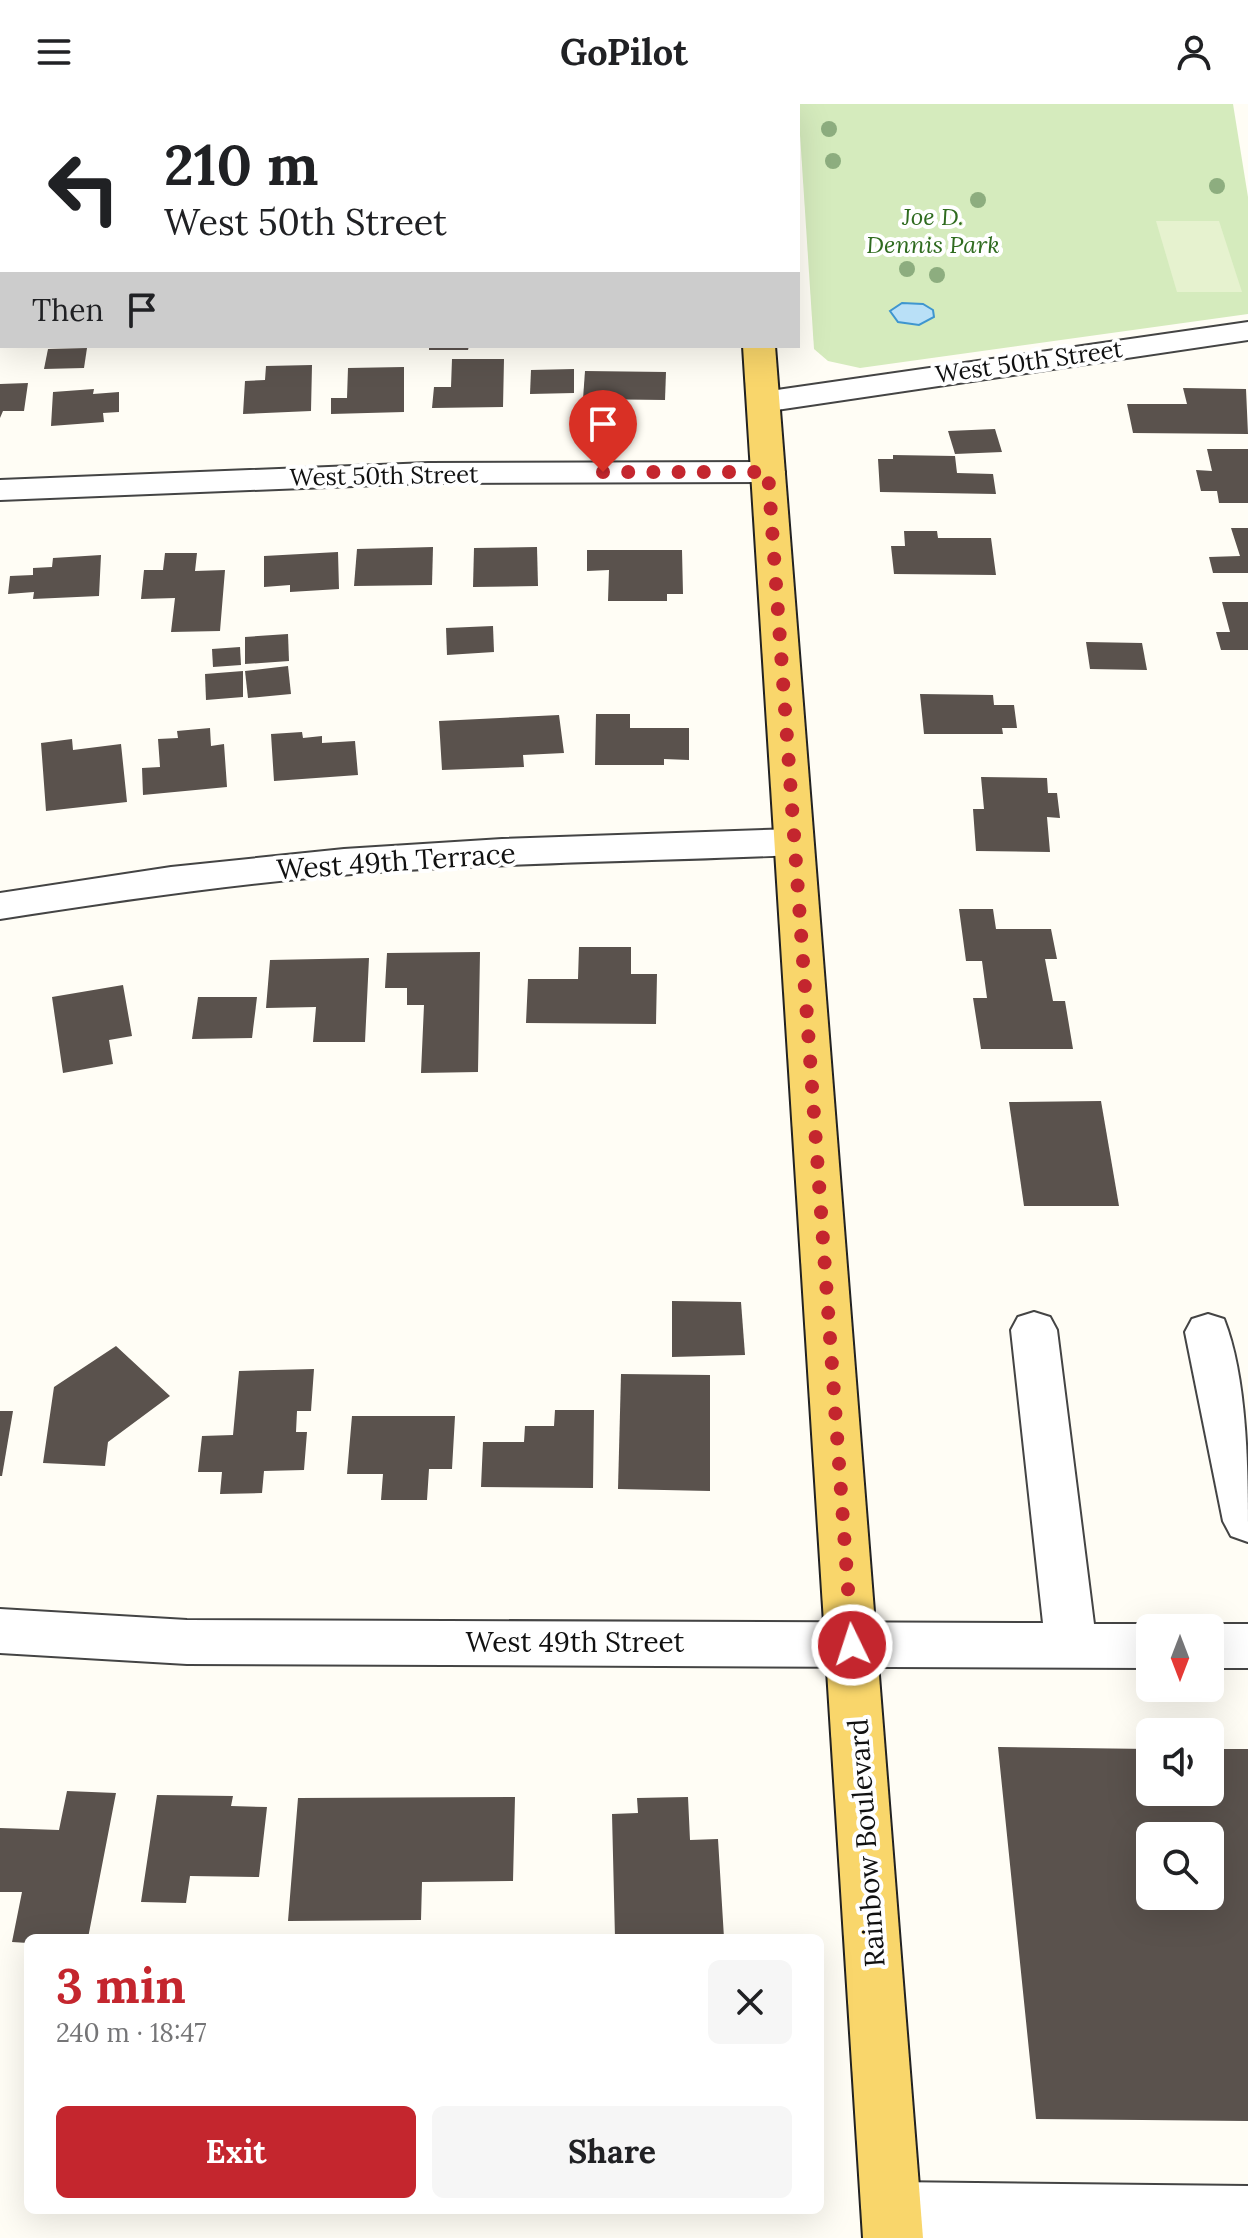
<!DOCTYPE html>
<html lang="en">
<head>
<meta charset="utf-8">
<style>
  body { margin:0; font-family:Lora,serif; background:#f6f6f6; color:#202124; height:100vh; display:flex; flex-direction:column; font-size:30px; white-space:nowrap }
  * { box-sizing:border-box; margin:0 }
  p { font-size:26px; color:#757577 }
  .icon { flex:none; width:44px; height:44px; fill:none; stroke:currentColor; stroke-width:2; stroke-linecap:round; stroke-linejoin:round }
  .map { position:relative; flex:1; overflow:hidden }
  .side { position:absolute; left:24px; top:1830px; width:800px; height:280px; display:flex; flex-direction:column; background:#fff; border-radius:12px; box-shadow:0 8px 32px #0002 }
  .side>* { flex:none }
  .top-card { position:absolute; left:0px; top:0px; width:800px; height:244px; box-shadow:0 8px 32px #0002; background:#fff; color:#202124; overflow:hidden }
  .needle { width:52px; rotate:180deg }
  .buttons { position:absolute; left:1136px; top:1510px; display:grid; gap:16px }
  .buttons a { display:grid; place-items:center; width:88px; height:88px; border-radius:12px; background:#fff; box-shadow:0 8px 32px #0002; font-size:40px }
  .pin { position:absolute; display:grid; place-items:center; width:68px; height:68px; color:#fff; margin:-82px -34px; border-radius:50% 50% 50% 0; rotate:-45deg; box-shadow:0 0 8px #0007 }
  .pin .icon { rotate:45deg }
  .me { position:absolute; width:88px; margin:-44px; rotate:356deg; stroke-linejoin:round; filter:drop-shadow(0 0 6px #0008) }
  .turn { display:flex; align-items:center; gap:28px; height:168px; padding:0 32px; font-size:36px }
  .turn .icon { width:104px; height:104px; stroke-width:2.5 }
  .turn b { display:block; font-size:56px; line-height:68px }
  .then { display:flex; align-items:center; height:76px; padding:0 32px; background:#0003; gap:16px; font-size:30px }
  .round { display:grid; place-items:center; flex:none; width:84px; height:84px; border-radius:12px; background:#f6f6f6 }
  .summary { display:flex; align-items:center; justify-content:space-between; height:136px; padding:0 32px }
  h1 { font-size:48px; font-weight:700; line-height:60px; color:#c4262e }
  .primary-button { display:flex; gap:16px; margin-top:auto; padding:16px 32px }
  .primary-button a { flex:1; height:92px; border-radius:12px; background:#c4262e; color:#fff; font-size:32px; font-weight:700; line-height:92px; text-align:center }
  .primary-button a+a { background:#f6f6f6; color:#202124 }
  header { display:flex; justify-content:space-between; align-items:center; height:104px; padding:0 32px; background:#fff; font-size:36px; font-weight:700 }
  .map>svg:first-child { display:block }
  .green { fill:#d5ebbd }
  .pitch { fill:#e6f2cf }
  .water { fill:#b9e0f7; stroke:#3f96cf; stroke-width:2 }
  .building { fill:#5a524d; fill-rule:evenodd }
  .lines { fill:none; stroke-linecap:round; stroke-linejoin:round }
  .minor-casing { stroke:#444; stroke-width:4 }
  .major-casing { stroke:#222; stroke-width:4 }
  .minor { fill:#fff; fill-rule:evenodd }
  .major { fill:#f9d66b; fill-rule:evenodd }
  .tree { fill:#8dad7f }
  .route { stroke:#c4262e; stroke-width:14; stroke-dasharray:0 25.2 }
  .labels { text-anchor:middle; stroke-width:8; stroke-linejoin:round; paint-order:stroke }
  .far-park-label { font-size:24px; font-style:italic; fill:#2f6b1f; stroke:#fff }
  .far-street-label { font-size:24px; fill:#111; stroke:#fff }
  .street-label { font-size:28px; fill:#111; stroke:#fff }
</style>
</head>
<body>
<header><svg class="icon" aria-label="menu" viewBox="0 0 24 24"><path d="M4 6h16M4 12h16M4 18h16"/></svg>GoPilot<svg class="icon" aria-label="person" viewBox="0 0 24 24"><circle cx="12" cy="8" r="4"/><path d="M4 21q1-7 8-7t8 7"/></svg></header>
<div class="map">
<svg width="1248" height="2134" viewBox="0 0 1248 2134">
  <rect width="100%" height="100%" fill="#fffdf5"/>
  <polygon class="green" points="798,0 1233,0 1248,93 1248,210 860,264 828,257 814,245"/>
  <polygon class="pitch" points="1156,117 1219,117 1242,188 1177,188"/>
  <polygon class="water" points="902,199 923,200 933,206 934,213 919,221 898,218 890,207"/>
  <g class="building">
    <polygon points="429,242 469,242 468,246 429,246"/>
    <polygon points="87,244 84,264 44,265 48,245"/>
    <polygon points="452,255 504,255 503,303 432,304 434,283 451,283"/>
    <polygon points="312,261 311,307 243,310 245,277 265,276 266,262"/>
    <polygon points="404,263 404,308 331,310 331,294 347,294 348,264"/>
    <polygon points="574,265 574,289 530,290 531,266"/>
    <polygon points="585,267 666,268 665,296 583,295"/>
    <polygon points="28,279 24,307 3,307 0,314 0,280"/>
    <polygon points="1183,284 1246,285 1248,330 1133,329 1127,300 1187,300"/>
    <polygon points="94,285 93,290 119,288 119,308 103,309 104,318 51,322 53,288"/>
    <polygon points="995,325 1002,348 955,350 948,327"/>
    <polygon points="1207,345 1248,345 1248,399 1219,399 1217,387 1201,387 1196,366 1212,367"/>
    <polygon points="893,351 955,352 957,369 993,370 996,390 880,388 878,355 893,355"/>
    <polygon points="1231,424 1248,424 1248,469 1213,469 1209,453 1240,452"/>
    <polygon points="904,427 937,427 938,434 991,434 996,471 894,470 891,442 905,442"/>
    <polygon points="433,443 432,481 354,482 357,445"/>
    <polygon points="537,443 538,482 473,483 474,444"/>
    <polygon points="587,446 682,446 683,490 667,490 667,497 608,497 609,466 587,467"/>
    <polygon points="338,448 339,485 290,488 290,481 264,483 264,452"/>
    <polygon points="165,449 197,449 195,467 225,466 220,527 171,528 175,494 141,495 144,466 163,466"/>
    <polygon points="101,451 99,492 33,495 34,488 8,490 10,472 33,471 33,464 52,463 53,454"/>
    <polygon points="1222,498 1248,498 1248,546 1221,546 1216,528 1230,528"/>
    <polygon points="493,522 494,548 447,551 446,524"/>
    <polygon points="288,530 289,557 245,560 245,533"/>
    <polygon points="1086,538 1142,539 1147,566 1090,565"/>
    <polygon points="240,543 241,561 213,563 212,545"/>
    <polygon points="288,562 291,590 248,594 245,567"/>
    <polygon points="243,567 243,593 206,596 205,570"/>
    <polygon points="920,590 993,591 994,601 1014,601 1017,624 1002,624 1003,630 924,630"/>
    <polygon points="596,610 630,610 630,624 689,624 689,656 664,655 664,661 595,661"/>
    <polygon points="559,611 564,649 523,651 524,663 442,666 439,617"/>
    <polygon points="210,624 211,642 224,640 227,683 143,691 142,664 160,663 158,635 178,634 177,627"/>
    <polygon points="302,628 303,634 322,632 322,639 355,637 358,671 274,677 271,630"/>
    <polygon points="72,635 73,646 121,640 127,698 46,707 41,639"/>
    <polygon points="981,673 1047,674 1048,689 1057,689 1060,714 1047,713 1050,748 976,747 973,705 984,705"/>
    <polygon points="959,805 993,805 996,825 1051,825 1057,855 1045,855 1053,897 1065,897 1073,945 981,945 973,894 987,894 982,857 966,857"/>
    <polygon points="579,843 631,843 631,870 657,870 656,920 526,919 528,875 578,875"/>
    <polygon points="480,848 478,968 421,969 424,901 407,901 407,884 385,884 387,849"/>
    <polygon points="369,854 365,938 313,938 316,903 266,904 270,856"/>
    <polygon points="123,881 132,932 109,936 113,960 63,969 52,893"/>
    <polygon points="198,893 257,893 252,934 192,935"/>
    <polygon points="1101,997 1119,1102 1024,1102 1009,998"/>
    <polygon points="672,1197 741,1198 745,1251 672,1253"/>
    <polygon points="116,1242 170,1292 108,1338 105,1362 43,1359 54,1283"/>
    <polygon points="314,1265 311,1307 297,1307 296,1328 307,1328 304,1366 264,1367 262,1389 220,1390 222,1368 198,1368 202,1332 233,1331 239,1267"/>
    <polygon points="621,1270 710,1271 710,1387 618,1385"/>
    <polygon points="555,1306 594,1306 593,1384 481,1383 483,1338 524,1338 525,1322 554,1322"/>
    <polygon points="0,1307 13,1307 2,1372 0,1372"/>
    <polygon points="352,1312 455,1312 452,1365 429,1365 427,1396 381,1396 383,1370 347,1370"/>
    <path d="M 998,1643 L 1150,1645 L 1150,1688 L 1210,1688 L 1210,1645 L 1248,1645 L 1248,2017 L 1036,2015 ZM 1150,1732 L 1210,1732 L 1210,1792 L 1150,1792 Z"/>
    <polygon points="67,1687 116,1689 88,1834 28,1834 28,1839 12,1838 22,1788 0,1788 0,1724 59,1726"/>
    <polygon points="157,1691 233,1692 231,1702 267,1703 259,1773 190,1772 186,1799 141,1798"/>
    <polygon points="515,1693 513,1777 422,1778 421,1816 288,1817 298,1694"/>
    <polygon points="688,1693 690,1736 718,1735 724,1834 615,1834 612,1710 638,1709 637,1694"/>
  </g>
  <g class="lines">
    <defs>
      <g id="minor">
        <rect x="0" y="76" width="2" height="18"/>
        <polygon points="1248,218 1248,236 763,308 752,305 747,298 752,291 763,288"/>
        <polygon points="768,358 780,361 785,368 780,375 768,378 428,379 0,396 0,376 428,359"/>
        <path d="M 794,725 L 808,729 L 813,738 L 808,747 L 794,751 C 664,757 534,758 405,766 C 269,775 134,794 0,815 L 0,789 L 171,763 L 344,745 L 502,735 Z"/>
        <polygon points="1034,1208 1050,1213 1057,1226 1094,1520 1150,1520 1162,1524 1150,1524 1150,1564 187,1560 0,1549 0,1505 187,1516 1043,1519 1011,1226 1018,1213"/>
        <path d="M 1208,1210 L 1224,1215 C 1248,1276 1248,1370 1248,1438 L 1231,1432 L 1223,1417 L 1185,1228 L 1192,1215 Z"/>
        <polygon points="1210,1520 1248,1520 1248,1564 1210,1564 1210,1524 1198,1524"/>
        <polygon points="892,2078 1248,2082 1248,2134 882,2134 871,2129 862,2108 871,2087"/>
      </g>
      <g id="major">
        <rect x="725" y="0" width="28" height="2"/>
        <polygon points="743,242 775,242 923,2134 863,2134"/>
      </g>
    </defs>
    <use href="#minor" class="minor-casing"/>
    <use href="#major" class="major-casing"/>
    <use href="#minor" class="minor"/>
    <use href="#major" class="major"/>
  </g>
  <g class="tree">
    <circle cx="829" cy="25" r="8"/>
    <circle cx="833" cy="57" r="8"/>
    <circle cx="1217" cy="82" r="8"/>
    <circle cx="978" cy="96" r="8"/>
    <circle cx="907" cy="165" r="8"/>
    <circle cx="937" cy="171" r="8"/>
  </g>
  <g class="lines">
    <polyline class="route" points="603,368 768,368 852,1541"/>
  </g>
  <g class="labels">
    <g class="far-park-label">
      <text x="933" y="121">Joe D.<tspan x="933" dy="28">Dennis Park</tspan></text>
    </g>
    <g class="far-street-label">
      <text transform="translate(1029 258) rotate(-8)" y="8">West 50th Street</text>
      <text transform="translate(384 372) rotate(-1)" y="8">West 50th Street</text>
    </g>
    <g class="street-label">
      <text transform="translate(396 757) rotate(-4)" y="10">West 49th Terrace</text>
      <text x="575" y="1548">West 49th Street</text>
      <text transform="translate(866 1739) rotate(-94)" y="10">Rainbow Boulevard</text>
    </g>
  </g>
</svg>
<div class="buttons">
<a><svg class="needle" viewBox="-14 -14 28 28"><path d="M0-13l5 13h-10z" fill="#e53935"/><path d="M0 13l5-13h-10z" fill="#757577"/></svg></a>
<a><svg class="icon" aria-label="sound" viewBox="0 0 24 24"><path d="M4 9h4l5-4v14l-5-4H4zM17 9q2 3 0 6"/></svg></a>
<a><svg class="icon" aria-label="search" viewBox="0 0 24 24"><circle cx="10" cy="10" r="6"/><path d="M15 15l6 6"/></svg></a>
</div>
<div class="pin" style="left:603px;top:368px;background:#d93025"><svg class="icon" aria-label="arrive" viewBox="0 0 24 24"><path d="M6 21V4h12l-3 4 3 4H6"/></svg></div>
<svg class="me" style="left:852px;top:1541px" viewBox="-20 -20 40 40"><circle r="17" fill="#c4262e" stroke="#fff" stroke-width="3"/><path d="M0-11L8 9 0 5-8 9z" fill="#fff"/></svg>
<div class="top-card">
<div class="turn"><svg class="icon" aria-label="left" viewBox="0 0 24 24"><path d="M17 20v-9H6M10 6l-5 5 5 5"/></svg><div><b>210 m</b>West 50th Street</div></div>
<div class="then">Then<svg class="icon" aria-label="arrive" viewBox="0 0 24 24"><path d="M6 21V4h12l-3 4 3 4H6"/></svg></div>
</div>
<section class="side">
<div class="summary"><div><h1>3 min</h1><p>240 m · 18:47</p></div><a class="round"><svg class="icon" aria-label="close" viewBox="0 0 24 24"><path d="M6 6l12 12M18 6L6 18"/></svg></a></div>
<div class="primary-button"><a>Exit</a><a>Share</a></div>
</section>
</div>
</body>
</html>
